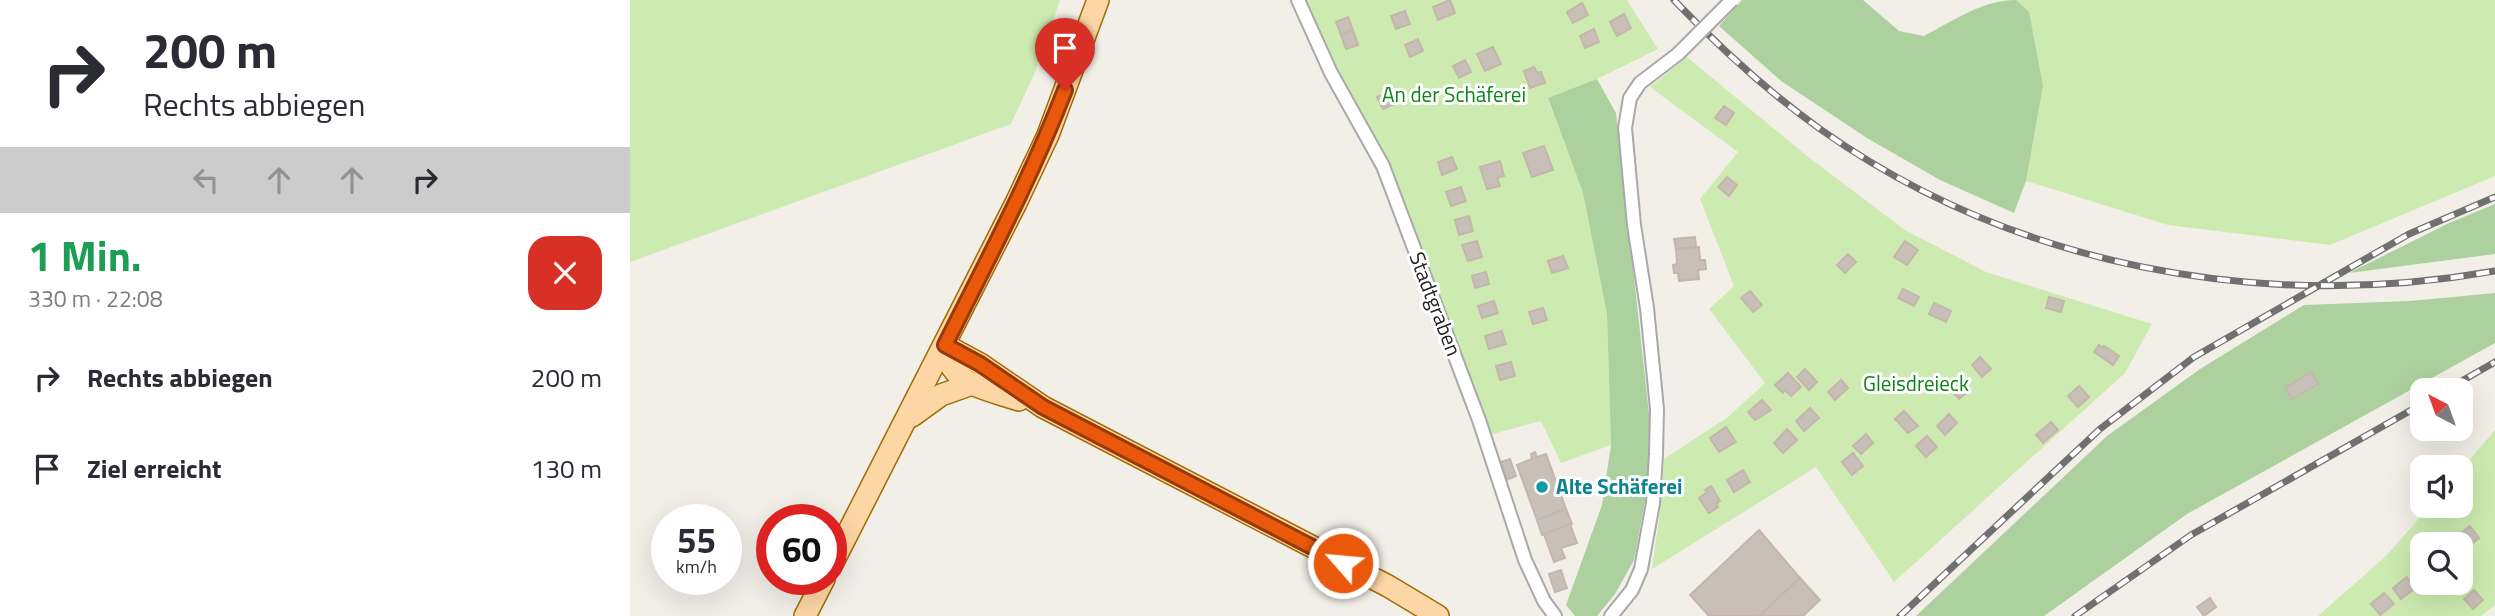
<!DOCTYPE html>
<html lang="de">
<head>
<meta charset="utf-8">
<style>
  body { margin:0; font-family:"Titillium Web",sans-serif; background:#f2f2f3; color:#2b2b33; height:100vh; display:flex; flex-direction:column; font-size:26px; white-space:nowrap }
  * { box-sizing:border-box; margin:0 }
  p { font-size:23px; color:#7c7c81 }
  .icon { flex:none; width:38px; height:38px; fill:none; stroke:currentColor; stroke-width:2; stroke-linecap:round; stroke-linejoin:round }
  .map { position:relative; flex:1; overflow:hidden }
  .drawer { display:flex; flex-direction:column; background:#fff; width:630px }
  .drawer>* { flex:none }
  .guide { background:#fff; color:#2b2b33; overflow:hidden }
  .needle { width:46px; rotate:319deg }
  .tools { position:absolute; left:1780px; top:378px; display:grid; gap:14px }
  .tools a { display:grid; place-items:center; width:63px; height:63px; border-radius:14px; background:#fff; box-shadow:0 7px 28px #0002; font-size:35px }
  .speed { position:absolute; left:21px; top:504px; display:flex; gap:14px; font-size:35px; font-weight:700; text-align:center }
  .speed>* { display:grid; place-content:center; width:91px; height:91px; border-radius:50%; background:#fff; box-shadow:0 7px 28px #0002; line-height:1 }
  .speed small { font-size:18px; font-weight:400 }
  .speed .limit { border:10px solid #d22; background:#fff; color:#111 }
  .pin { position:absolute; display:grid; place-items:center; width:60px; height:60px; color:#fff; margin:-72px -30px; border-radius:50% 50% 50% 0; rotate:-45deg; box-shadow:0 0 7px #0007 }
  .pin .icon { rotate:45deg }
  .me { position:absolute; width:77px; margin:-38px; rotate:297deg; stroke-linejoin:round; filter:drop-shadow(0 0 5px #0008) }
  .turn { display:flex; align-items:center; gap:24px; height:147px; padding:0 28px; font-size:32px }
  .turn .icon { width:91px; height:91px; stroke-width:2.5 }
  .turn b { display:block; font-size:49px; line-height:60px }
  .lanes { display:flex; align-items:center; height:66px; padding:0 28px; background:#0003; justify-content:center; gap:35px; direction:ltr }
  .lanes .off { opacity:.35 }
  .round { display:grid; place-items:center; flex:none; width:74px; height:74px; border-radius:21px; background:#f2f2f3 }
  .headline { display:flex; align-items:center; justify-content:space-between; height:119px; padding:0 28px }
  h1 { font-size:42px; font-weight:700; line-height:52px; color:#1e9e55 }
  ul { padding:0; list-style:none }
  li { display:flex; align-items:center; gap:21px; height:91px; padding:0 28px }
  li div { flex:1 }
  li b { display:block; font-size:26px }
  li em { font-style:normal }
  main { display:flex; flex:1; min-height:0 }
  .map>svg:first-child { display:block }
  .grass { fill:#cdebb0; fill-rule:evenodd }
  .forest { fill:#add19e }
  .building { fill:#c7bfb8; stroke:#c4b6ab; stroke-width:2 }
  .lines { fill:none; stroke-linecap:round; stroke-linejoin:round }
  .minor-casing { stroke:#a9a9a9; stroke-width:16 }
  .primary-casing { stroke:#a06b00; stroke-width:24 }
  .minor { stroke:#fff; stroke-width:12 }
  .primary { stroke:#fcd6a4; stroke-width:21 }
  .rail-casing { stroke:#707070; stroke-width:7 }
  .rail { stroke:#fff; stroke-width:4.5; stroke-dasharray:13; stroke-linecap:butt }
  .minor-bridge-casing { stroke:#a9a9a9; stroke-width:16; stroke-linecap:butt }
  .minor-bridge { stroke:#fff; stroke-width:12 }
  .route-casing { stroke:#983908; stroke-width:18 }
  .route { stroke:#ea580c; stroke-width:12 }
  .culture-dot { fill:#0f9aa8; stroke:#fff; stroke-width:2.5 }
  .labels { text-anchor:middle; stroke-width:6; stroke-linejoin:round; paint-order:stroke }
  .park-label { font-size:21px; fill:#0c8416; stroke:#fff }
  .street-label { font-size:21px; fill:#222; stroke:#fff }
  .culture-label { font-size:21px; font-weight:bold; fill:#0d838f; stroke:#fff; text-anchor:start }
</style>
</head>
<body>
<main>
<section class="drawer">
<div class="guide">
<div class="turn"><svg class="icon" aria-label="right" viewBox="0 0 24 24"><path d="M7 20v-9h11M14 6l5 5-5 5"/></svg><div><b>200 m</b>Rechts abbiegen</div></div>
<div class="lanes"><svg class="icon off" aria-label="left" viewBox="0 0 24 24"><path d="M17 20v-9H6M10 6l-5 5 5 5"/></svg><svg class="icon off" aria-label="ahead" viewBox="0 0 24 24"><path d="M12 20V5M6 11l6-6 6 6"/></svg><svg class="icon off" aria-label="ahead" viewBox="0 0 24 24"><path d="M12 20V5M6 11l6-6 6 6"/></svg><svg class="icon" aria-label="right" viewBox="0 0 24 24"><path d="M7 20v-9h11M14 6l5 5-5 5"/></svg></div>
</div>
<div class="headline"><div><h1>1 Min.</h1><p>330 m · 22:08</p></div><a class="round" style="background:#d93025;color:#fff"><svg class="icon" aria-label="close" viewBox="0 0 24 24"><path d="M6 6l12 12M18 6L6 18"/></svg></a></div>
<ul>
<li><svg class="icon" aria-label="right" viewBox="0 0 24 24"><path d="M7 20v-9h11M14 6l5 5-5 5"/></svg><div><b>Rechts abbiegen</b></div><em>200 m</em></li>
<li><svg class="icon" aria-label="arrive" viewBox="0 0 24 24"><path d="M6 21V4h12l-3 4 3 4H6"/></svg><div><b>Ziel erreicht</b></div><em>130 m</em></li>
</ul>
</section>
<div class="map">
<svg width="1865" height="616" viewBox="0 0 1865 616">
  <rect width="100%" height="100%" fill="#f2efe9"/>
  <g class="grass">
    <polygon points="0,0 430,0 406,70 381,124 0,262"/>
    <polygon points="672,0 997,0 1028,49 967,79 918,99 953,193 977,314 981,445 931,463 911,421 859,435 758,167 703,70"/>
    <polygon points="1386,0 1865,0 1865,176 1700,245 1538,225 1396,181 1413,86"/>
    <polygon points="1057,57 1177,156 1275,230 1356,272 1522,324 1495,373 1264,582 1186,467 1022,569 1031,504 1034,459 1098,417 1135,383 1079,309 1104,286 1070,199 1108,152 1020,87"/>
    <path d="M 1865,430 L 1865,605 L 1851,616 L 1688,616 L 1757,555 L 1800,506 L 1830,506 L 1831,470 ZM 1792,544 L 1830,544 L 1830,583 L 1792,583 Z"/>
  </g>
  <g class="forest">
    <path d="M 1112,0 L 1233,0 L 1269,31 L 1294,36 C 1323,21 1352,0 1386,0 L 1399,12 L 1413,86 L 1396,181 L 1384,213 L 1310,180 L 1237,138 L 1151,81 L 1089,26 Z"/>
    <polygon points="967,79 986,113 1020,423 1017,491 1004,560 985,594 967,616 945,616 936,605 972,505 981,445 977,314 953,193 918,98"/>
    <polygon points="1865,204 1865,254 1719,273 1819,223"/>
    <polygon points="1865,293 1865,343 1557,514 1414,616 1286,616 1477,436 1570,369 1674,305 1780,301"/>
  </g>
  <g class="building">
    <polygon points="820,0 825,13 808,20 803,7"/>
    <polygon points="952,3 958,15 943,23 937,12"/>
    <polygon points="775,11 780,24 766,29 761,16"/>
    <polygon points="994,14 1001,28 987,36 980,22"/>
    <polygon points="718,17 723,30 711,35 706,22"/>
    <polygon points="964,29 969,42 955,48 950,36"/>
    <polygon points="723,30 728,45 716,49 711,35"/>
    <polygon points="788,39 793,51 780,57 775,45"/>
    <polygon points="863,47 871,64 855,71 847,54"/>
    <polygon points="835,60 841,72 829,78 823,66"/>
    <polygon points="904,67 907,73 911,72 915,83 900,88 894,71"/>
    <polygon points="764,90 769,102 753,109 747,97"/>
    <polygon points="1094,106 1104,113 1096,125 1085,118"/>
    <polygon points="914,146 923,170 902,177 893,153"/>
    <polygon points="822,157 827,169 812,175 808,162"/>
    <polygon points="870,161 874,176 867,178 870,186 857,189 850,167"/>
    <polygon points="1097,177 1107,185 1099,196 1088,187"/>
    <polygon points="831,187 836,201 821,206 816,192"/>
    <polygon points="839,216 843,231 829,235 825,220"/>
    <polygon points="1065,237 1066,247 1046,249 1044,239"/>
    <polygon points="847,241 852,257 838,261 832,245"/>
    <polygon points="1275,241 1288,250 1277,265 1264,257"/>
    <polygon points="1069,247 1070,260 1075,260 1076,269 1068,270 1069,279 1049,281 1048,273 1044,273 1043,265 1047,264 1046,249"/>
    <polygon points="1218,254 1226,262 1215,273 1207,265"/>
    <polygon points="933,256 938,268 922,273 918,261"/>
    <polygon points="856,272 859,284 845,288 842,276"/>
    <polygon points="1273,289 1289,297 1284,306 1268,298"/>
    <polygon points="1120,291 1132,305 1123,312 1111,298"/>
    <polygon points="1419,297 1434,301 1431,312 1416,308"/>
    <polygon points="864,301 868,313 852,318 848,306"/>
    <polygon points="1304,303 1321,311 1316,322 1299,314"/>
    <polygon points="913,308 917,320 903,324 899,312"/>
    <polygon points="872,331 876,344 859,349 855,336"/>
    <polygon points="1469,345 1473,348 1474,346 1489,356 1483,365 1464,352"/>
    <polygon points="1350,357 1361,369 1352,377 1342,365"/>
    <polygon points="881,362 885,376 870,380 866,366"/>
    <polygon points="1175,369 1187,382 1179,390 1167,377"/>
    <polygon points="1681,372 1688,384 1662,399 1655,388"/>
    <polygon points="1158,373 1171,387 1161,396 1155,390 1153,393 1145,385"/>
    <polygon points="1211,380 1218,388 1205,400 1198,392"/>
    <polygon points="1325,380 1330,385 1333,382 1340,390 1329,399 1317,386"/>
    <polygon points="1449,386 1459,397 1448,407 1438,396"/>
    <polygon points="1132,400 1141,410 1125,420 1118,412"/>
    <polygon points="1180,408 1189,418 1174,431 1166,421"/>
    <polygon points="1274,411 1288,426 1278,433 1265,419"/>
    <polygon points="1319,414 1327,423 1315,435 1307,426"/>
    <polygon points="1421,422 1428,430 1413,443 1406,435"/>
    <polygon points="1096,427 1106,442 1089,452 1080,438"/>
    <polygon points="1157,429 1167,440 1153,453 1144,443"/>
    <polygon points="1236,434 1243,443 1231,454 1223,446"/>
    <polygon points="1297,436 1307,447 1296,457 1286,446"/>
    <polygon points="905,452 907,457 916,454 936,509 907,520 887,465 902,459 901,454"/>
    <polygon points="1223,453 1233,466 1222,475 1212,462"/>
    <polygon points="880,459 886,476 877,480 871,462"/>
    <polygon points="1113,470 1120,482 1104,492 1097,480"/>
    <polygon points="1081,486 1090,501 1086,504 1088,507 1079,513 1069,498 1077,492 1075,490"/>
    <polygon points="936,509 942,524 912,535 907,520"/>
    <polygon points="940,524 947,543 931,548 935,558 924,562 914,534"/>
    <polygon points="1840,526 1849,538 1834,550 1825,538"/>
    <polygon points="1129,530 1170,578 1129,616 1079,616 1060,595"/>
    <polygon points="931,570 937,588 925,592 919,574"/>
    <polygon points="1777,577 1785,588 1771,599 1763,588"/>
    <polygon points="1170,578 1190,600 1173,616 1129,616"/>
    <polygon points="1844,590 1853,600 1843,609 1834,599"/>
    <polygon points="1754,593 1764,604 1750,615 1741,604"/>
    <polygon points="1580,598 1586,607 1574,616 1567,607"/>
  </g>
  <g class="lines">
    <defs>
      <g id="minor">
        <polyline points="668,0 701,73 753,166 849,420 895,560 914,601 925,616"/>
        <polyline points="981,616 1002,590 1011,569 1023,503 1026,454 1027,409 1017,308 1004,225 995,128 1000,98 1010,83 1048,54"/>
      </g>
      <g id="primary">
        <polyline points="315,345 350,364 413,407 758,586 808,616"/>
        <path d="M 315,345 C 316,351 317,358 319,362 C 330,387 367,392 389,400"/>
        <polyline points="282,416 311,395 342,384"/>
        <polyline points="201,566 386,203 418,135 468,0"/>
        <polyline points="175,616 194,579"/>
      </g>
    </defs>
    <use href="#minor" class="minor-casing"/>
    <use href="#primary" class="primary-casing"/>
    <use href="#minor" class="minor"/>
    <use href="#primary" class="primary"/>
    <defs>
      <g id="rail">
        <path d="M 1044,0 C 1089,47 1137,91 1190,129 C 1385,267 1632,312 1865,271"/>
        <polyline points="1816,390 1865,362"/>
        <polyline points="1270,616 1470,429 1564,357 1779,234 1865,197"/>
        <polyline points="1445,616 1561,535 1792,404"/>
      </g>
    </defs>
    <use href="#rail" class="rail-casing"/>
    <use href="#rail" class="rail"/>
    <defs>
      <polyline id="minor-bridge" points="1048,54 1102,0"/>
    </defs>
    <use href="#minor-bridge" class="minor-bridge-casing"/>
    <use href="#minor-bridge" class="minor-bridge"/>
  </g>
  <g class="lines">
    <defs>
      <path id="route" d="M 435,90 C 401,178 357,261 315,345 L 350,364 L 413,407 L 713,563"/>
    </defs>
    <use href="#route" class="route-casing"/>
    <use href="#route" class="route"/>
  </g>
  <circle class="culture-dot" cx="912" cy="487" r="7"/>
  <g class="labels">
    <g class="park-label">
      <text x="824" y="102">An der Schäferei</text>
      <text x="1286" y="391">Gleisdreieck</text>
    </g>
    <g class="street-label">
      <text transform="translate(805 304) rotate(69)" y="7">Stadtgraben</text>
    </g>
    <g class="culture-label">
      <text x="926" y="494">Alte Schäferei</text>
    </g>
  </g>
</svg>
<div class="tools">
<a><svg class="needle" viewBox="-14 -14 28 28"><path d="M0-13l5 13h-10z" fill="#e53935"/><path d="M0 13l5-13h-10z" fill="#7c7c81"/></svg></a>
<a><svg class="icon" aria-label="sound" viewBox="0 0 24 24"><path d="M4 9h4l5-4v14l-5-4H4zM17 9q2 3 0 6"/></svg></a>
<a><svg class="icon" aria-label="search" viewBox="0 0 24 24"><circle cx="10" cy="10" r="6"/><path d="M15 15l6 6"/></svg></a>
</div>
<div class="speed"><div>55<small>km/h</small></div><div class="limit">60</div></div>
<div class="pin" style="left:435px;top:90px;background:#d93025"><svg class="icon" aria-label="arrive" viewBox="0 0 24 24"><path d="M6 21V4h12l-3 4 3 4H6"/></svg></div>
<svg class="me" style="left:713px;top:563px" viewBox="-20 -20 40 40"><circle r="17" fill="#ea580c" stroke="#fff" stroke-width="3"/><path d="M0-11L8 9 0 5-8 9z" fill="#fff"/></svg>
</div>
</main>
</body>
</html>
